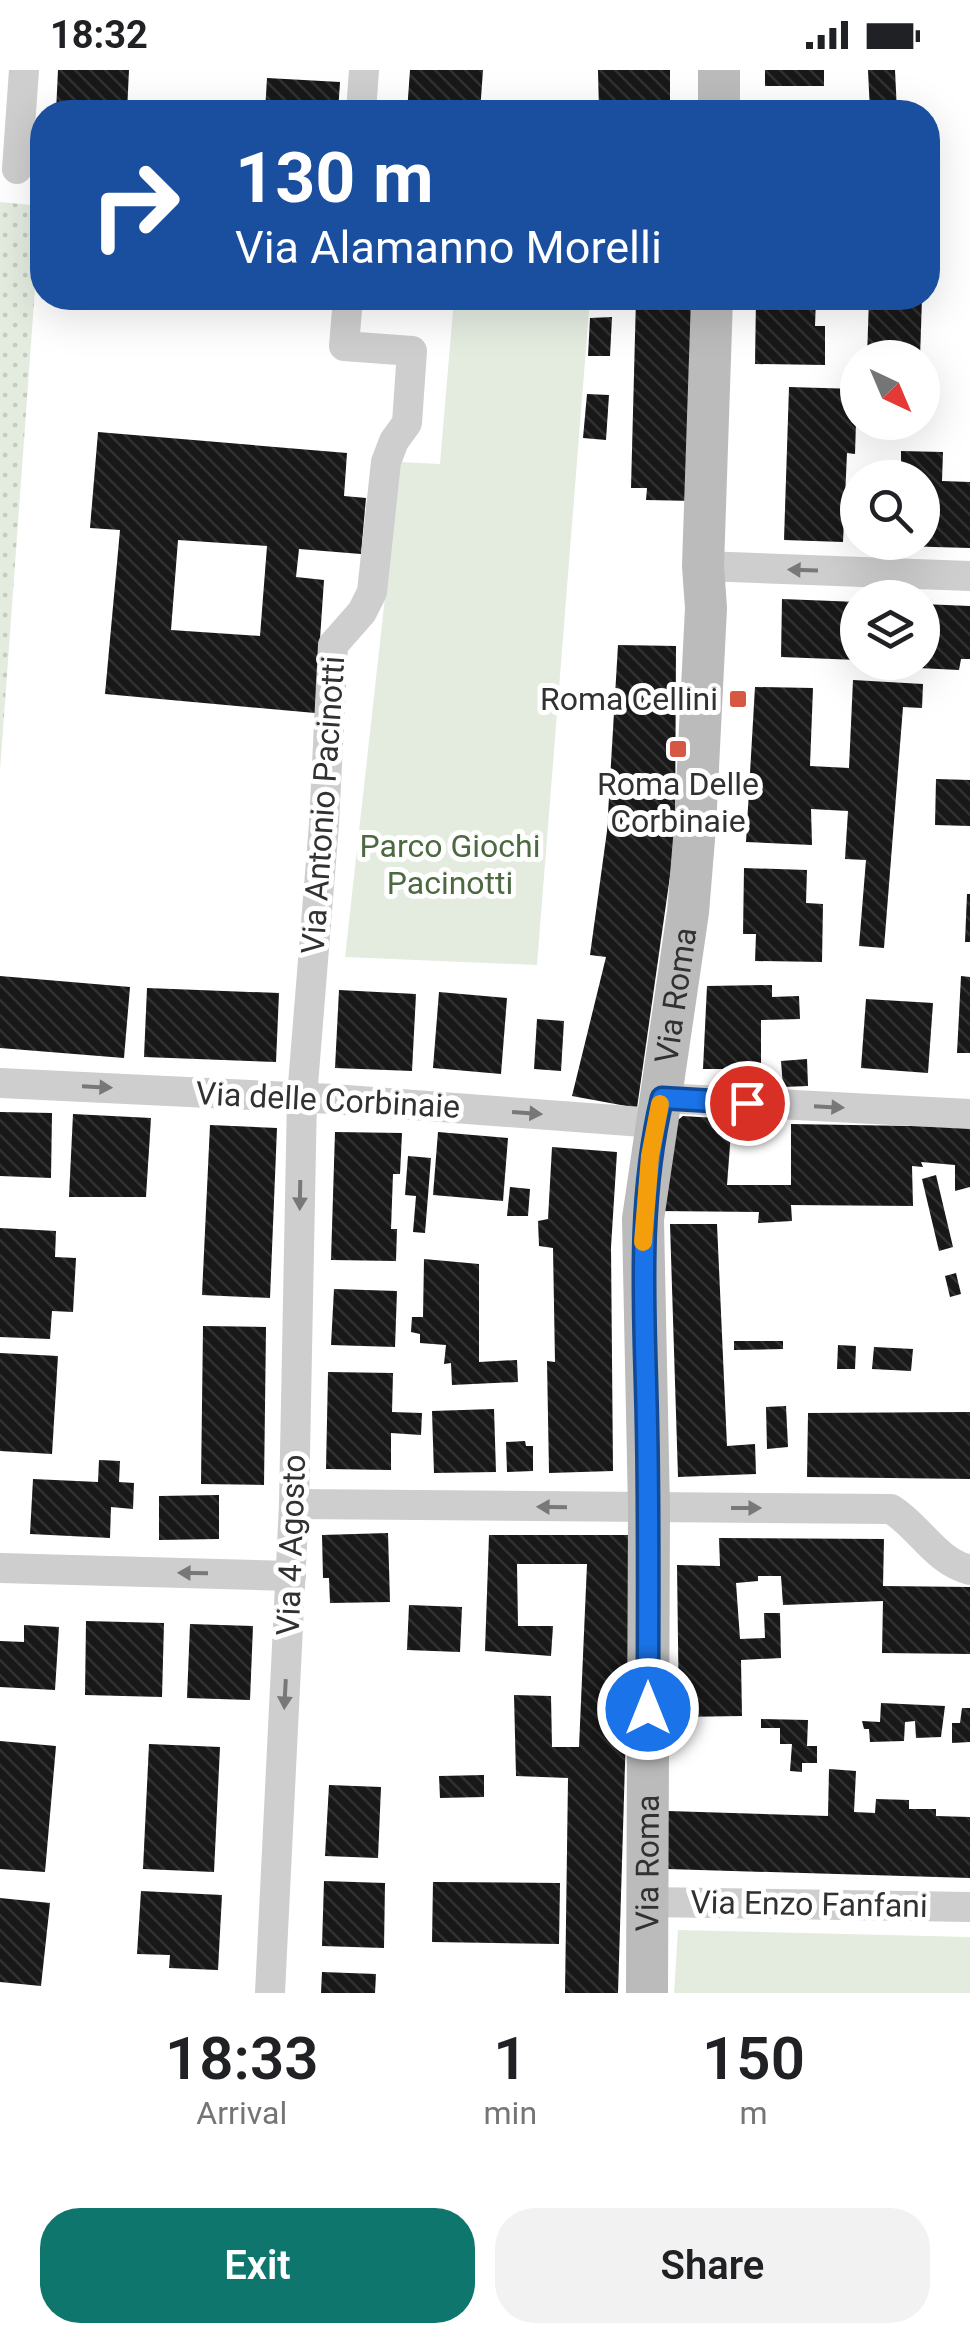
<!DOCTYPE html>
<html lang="en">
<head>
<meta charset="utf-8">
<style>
  body { margin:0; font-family:Roboto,sans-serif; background:#f2f2f2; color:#202124; height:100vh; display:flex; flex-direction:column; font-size:38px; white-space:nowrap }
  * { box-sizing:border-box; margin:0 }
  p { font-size:32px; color:#757577 }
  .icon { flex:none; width:55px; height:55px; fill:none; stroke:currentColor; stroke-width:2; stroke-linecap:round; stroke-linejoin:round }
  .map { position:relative; height:1923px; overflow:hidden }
  .details { display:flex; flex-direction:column; background:#fff; flex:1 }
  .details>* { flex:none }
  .hud { position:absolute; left:30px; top:30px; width:910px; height:210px; border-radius:40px; box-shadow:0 10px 40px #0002; background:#1a4fa0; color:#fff; overflow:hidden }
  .needle { width:65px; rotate:136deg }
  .fabs { position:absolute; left:840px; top:270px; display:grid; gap:20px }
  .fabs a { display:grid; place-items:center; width:100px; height:100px; border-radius:50%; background:#fff; box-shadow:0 10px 40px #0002; font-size:50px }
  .pin { position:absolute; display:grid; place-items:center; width:85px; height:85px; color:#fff; margin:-42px; border:5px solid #fff; border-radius:50%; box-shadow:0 2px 10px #0007 }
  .me { position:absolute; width:110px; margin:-55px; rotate:0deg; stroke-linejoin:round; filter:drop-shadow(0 0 8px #0008) }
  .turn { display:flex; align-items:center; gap:35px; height:210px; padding:0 40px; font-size:45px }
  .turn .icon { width:130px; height:130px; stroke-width:2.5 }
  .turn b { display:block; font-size:70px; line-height:85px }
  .eta { display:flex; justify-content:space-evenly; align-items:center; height:170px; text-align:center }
  .eta b { font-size:60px; font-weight:600; line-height:70px }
  .button { display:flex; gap:20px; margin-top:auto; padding:20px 40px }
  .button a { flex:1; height:115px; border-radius:40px; background:#0f766e; color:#fff; font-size:40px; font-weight:600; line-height:115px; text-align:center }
  .button a+a { background:#f2f2f2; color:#202124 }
  .status { display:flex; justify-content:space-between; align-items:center; height:70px; padding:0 50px; background:#fff; direction:ltr }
  .status svg { height:28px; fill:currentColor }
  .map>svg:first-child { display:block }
  .grass { fill:url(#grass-dots) }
  .green { fill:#e4ece0 }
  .building { fill:url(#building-back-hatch); fill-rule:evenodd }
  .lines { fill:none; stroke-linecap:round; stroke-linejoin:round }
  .street { stroke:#cecece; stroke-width:30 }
  .secondary { stroke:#bbb; stroke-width:42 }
  .oneway { fill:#787878 }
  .route-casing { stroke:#114b97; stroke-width:25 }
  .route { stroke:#1a73e8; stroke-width:18 }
  .slow { stroke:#f59e0b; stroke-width:18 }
  .poi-dot { fill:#d75644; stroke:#fff; stroke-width:4 }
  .labels { text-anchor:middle; stroke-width:10; stroke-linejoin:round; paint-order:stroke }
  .poi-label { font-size:32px; fill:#313131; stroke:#fff; text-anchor:end }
  .street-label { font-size:32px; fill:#313131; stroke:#fff }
  .park-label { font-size:32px; fill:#4c6941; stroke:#fff }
</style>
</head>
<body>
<div class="status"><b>18:32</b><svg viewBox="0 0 49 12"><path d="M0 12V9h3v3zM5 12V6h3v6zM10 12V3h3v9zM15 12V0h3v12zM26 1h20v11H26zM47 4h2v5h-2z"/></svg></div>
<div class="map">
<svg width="970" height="1923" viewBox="0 0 970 1923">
  <defs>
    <pattern id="grass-dots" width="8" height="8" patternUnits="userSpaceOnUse" patternTransform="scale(2.5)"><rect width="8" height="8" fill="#e4ece0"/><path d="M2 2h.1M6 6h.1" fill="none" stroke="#c4cbc1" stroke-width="1.8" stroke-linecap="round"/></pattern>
    <pattern id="building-back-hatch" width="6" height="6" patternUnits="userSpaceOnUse" patternTransform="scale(2.5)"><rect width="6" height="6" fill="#181818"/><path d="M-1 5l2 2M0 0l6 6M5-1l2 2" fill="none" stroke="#313131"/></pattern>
  </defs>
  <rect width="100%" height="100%" fill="#fff"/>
  <polygon class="grass" points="0,132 41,136 0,701"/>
  <g class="green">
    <polygon points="454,228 590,228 537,895 345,887 400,392 440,394"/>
    <polygon points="678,1860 970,1867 970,1923 674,1923"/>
  </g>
  <g class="building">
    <polygon points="58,0 129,0 127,42 56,42"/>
    <polygon points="410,0 483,0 480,42 407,42"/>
    <polygon points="598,0 670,0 670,40 599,42"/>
    <rect x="765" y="0" width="59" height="16"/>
    <polygon points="868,0 895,0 897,42 870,42"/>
    <polygon points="267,8 340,12 338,42 265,42"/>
    <polygon points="636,228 699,228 694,431 646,430 647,418 631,418"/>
    <polygon points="756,228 816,228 815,256 825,256 825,295 755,294"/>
    <polygon points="869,228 922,228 920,288 867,288"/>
    <polygon points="612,247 610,286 588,286 590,248"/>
    <polygon points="789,317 857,319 855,384 847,383 843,472 784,470"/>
    <polygon points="587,324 609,325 606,370 583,368"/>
    <path d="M 98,362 L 347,383 L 344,426 L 366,428 L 361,484 L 299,479 L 296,507 L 324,510 L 315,643 L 105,624 L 120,460 L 90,458 ZM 178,470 L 267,476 L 260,566 L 171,560 Z"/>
    <polygon points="901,381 943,382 942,411 970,412 970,478 899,476 899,472 922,472 922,408 901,408"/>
    <polygon points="782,529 858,532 858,590 781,587"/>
    <polygon points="922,534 970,536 970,589 961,589 959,600 898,597 898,592 922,592"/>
    <polygon points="618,575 676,576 675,771 637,1038 572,1026 606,887 590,885 607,761"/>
    <polygon points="853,610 923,614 922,638 903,637 884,878 859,876 866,790 845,789 848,741 811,739 812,775 746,772 755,617 813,618 810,696 849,698"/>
    <polygon points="936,709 970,710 970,756 935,755"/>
    <polygon points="744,798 807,800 806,833 823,834 822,892 755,891 756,864 743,864"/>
    <polygon points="967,824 970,824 970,872 965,872"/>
    <polygon points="0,906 130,917 124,988 0,978"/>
    <polygon points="961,906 970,907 970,983 957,983"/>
    <polygon points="772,915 772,927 799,926 800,949 761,950 761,999 703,999 707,916"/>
    <polygon points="147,918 279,923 276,992 144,987"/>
    <polygon points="339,920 416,924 412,1001 335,998"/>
    <polygon points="439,922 507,928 501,1004 433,998"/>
    <polygon points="866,929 933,933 928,1003 861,998"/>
    <polygon points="537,949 564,951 561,1001 534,999"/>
    <polygon points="807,989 808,1016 783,1017 781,991"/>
    <polygon points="0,1042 52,1043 51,1108 0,1106"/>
    <polygon points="73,1044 151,1048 146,1127 69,1127"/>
    <polygon points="683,1046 732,1049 727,1115 791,1115 791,1054 970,1057 970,1117 955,1121 955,1095 921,1092 923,1097 912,1096 913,1136 791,1135 792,1151 758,1153 759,1142 657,1141 669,1057"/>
    <polygon points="210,1055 277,1058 270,1228 202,1225"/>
    <polygon points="335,1062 402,1063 400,1104 393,1104 391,1159 397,1159 396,1191 331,1190"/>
    <polygon points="438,1062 508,1068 503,1131 433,1125"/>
    <polygon points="552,1077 617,1082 611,1177 613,1401 549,1403 547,1291 555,1292 553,1178 539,1176 538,1151 548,1149"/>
    <polygon points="408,1086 431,1088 425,1163 413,1162 416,1126 405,1125"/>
    <polygon points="936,1105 953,1177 939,1181 922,1109"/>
    <polygon points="510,1117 530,1119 528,1146 507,1146"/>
    <polygon points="670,1154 717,1154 727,1376 755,1374 756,1404 678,1407"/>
    <polygon points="0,1158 56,1161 55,1187 76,1188 73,1242 52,1241 50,1269 0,1267"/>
    <polygon points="424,1189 479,1194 479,1292 517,1290 518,1312 452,1315 451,1293 444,1294 446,1275 420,1273 420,1264 411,1262 412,1247 423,1247"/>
    <polygon points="956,1203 961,1224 950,1227 945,1206"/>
    <polygon points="334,1219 397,1221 395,1277 331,1275"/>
    <polygon points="203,1256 266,1257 264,1415 201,1414"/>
    <polygon points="734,1271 783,1271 783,1279 734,1280"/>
    <polygon points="838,1275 856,1276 855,1299 837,1299"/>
    <polygon points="874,1277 913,1279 911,1301 872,1299"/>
    <polygon points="0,1283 58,1286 52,1384 0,1381"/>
    <polygon points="328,1302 393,1303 392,1342 422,1343 421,1365 391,1363 391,1400 326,1399"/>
    <polygon points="786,1336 788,1377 767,1379 766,1337"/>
    <polygon points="494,1339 496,1402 434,1403 432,1341"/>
    <polygon points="970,1342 970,1409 807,1407 808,1343"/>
    <polygon points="525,1371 526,1376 533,1376 533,1401 507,1402 506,1372"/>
    <polygon points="99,1390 120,1391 119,1412 134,1413 133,1439 111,1437 110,1468 30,1464 33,1409 98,1412"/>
    <polygon points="219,1425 219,1469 159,1470 159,1426"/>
    <polygon points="388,1463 390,1532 330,1533 329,1508 323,1508 322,1465"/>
    <polygon points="489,1465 632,1465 618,1923 565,1923 568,1708 516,1706 514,1625 551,1626 552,1677 579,1677 587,1494 517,1494 518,1556 553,1556 551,1586 485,1581"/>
    <polygon points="719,1468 884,1469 883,1516 970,1517 970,1584 882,1583 883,1531 783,1535 781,1506 758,1506 758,1511 736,1513 740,1569 765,1568 764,1543 780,1543 781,1588 741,1590 742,1646 679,1647 677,1495 720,1496"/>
    <polygon points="409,1535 462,1537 460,1582 407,1580"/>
    <polygon points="86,1551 164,1553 162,1627 85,1625"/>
    <polygon points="190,1554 253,1556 250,1630 187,1628"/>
    <polygon points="24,1555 59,1557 55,1620 0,1617 0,1571 24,1572"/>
    <polygon points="881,1633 945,1636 941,1667 916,1668 915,1651 905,1652 904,1671 870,1672 869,1659 864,1659 862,1651 880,1652"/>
    <polygon points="962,1638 970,1638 970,1672 952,1673 952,1653 960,1653"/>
    <polygon points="761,1649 808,1650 807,1676 817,1676 817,1693 802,1693 802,1702 790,1701 792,1674 780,1674 780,1658 761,1658"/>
    <polygon points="0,1671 56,1676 45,1802 0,1799"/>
    <polygon points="149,1674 220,1677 214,1802 143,1799"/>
    <polygon points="829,1699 856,1701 854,1742 875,1743 876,1729 909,1730 909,1739 936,1739 936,1746 970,1747 970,1808 667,1799 668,1741 828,1746"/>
    <polygon points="484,1705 484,1727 440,1728 439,1706"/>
    <polygon points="329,1715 381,1717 378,1788 325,1786"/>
    <polygon points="324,1811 385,1813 384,1878 322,1876"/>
    <polygon points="433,1812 560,1813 559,1874 432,1872"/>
    <polygon points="141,1821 222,1825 218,1900 169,1898 170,1885 137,1884"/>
    <polygon points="0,1828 50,1833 41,1916 0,1912"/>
    <polygon points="322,1902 376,1904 375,1923 321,1923"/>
  </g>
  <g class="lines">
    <g class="street">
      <polyline points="361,42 364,0"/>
      <polyline points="17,99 24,0"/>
      <polyline points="703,496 970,506"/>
      <polyline points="0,1013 333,1029 656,1053"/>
      <polyline points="662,1028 970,1044"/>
      <path d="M 294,1434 L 891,1439 C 920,1457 935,1491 970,1500"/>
      <polyline points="0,1498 291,1506"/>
      <polyline points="648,1832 970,1837"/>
      <polyline points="270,1923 294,1434 302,1027 324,754 333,575 362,542 372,522 386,392 394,371 407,353 412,281 344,276 348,228"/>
    </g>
    <g class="secondary">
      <polyline points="719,42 719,0"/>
      <path id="s1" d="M 647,1923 L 649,1439 L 643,1149 L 688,842 L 695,757 L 706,538 L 703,496 L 712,228"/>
    </g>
  </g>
  <defs><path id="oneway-solid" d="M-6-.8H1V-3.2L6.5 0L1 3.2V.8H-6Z" transform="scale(2.5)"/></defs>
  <g class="oneway">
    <use href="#oneway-solid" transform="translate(803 500) rotate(-178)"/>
    <use href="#oneway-solid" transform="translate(97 1017) rotate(3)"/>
    <use href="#oneway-solid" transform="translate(829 1037) rotate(3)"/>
    <use href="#oneway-solid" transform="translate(527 1043) rotate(4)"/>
    <use href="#oneway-solid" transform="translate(300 1125) rotate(91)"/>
    <use href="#oneway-solid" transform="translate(552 1437) rotate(-179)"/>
    <use href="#oneway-solid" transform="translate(746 1438)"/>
    <use href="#oneway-solid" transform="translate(193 1503) rotate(-179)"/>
    <use href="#oneway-solid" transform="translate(285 1624) rotate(93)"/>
  </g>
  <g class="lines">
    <defs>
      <path id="route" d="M 648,1639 C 648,1545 649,1450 647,1356 C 645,1245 636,1137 662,1028 L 747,1033"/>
    </defs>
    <use href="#route" class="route-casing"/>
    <use href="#route" class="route"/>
    <polyline class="slow" points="643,1172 650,1086 660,1034"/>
  </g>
  <g class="poi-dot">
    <rect x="728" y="619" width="20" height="20" rx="5"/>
    <rect x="668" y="669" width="20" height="20" rx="5"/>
  </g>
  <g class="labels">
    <g class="poi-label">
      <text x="718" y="640">Roma Cellini</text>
      <text x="678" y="725" text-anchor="middle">Roma Delle<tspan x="678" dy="37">Corbinaie</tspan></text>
    </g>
    <g class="street-label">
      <text transform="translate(323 735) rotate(-86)" y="11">Via Antonio Pacinotti</text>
      <text dy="11" stroke="none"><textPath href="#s1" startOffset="1000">Via Roma</textPath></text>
      <text transform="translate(328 1030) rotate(3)" y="11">Via delle Corbinaie</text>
      <text transform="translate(291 1475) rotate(-88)" y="11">Via 4 Agosto</text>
      <text dy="11" stroke="none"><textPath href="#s1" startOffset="130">Via Roma</textPath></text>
      <text transform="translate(809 1834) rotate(1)" y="11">Via Enzo Fanfani</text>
    </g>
    <g class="park-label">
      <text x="450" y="787">Parco Giochi<tspan x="450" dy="37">Pacinotti</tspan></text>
    </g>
  </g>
</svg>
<div class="fabs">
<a><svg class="needle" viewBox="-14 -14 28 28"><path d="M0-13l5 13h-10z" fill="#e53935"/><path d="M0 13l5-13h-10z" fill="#757577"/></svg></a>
<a><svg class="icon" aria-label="search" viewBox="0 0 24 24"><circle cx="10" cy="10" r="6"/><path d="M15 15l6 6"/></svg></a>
<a><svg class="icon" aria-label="layers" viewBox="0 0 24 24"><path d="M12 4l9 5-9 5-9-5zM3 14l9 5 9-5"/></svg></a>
</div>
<div class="pin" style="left:747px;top:1033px;background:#d93025"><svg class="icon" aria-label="arrive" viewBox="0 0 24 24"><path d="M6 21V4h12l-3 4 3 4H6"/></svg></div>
<svg class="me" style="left:648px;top:1639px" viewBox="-20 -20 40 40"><circle r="17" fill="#1a73e8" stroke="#fff" stroke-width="3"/><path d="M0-11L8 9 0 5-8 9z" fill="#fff"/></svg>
<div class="hud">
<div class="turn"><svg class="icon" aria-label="right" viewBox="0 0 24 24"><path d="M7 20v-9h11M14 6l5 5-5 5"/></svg><div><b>130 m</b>Via Alamanno Morelli</div></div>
</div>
</div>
<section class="details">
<div class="eta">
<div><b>18:33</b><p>Arrival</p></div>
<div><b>1</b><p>min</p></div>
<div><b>150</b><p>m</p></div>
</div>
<div class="button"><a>Exit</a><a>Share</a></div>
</section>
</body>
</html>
